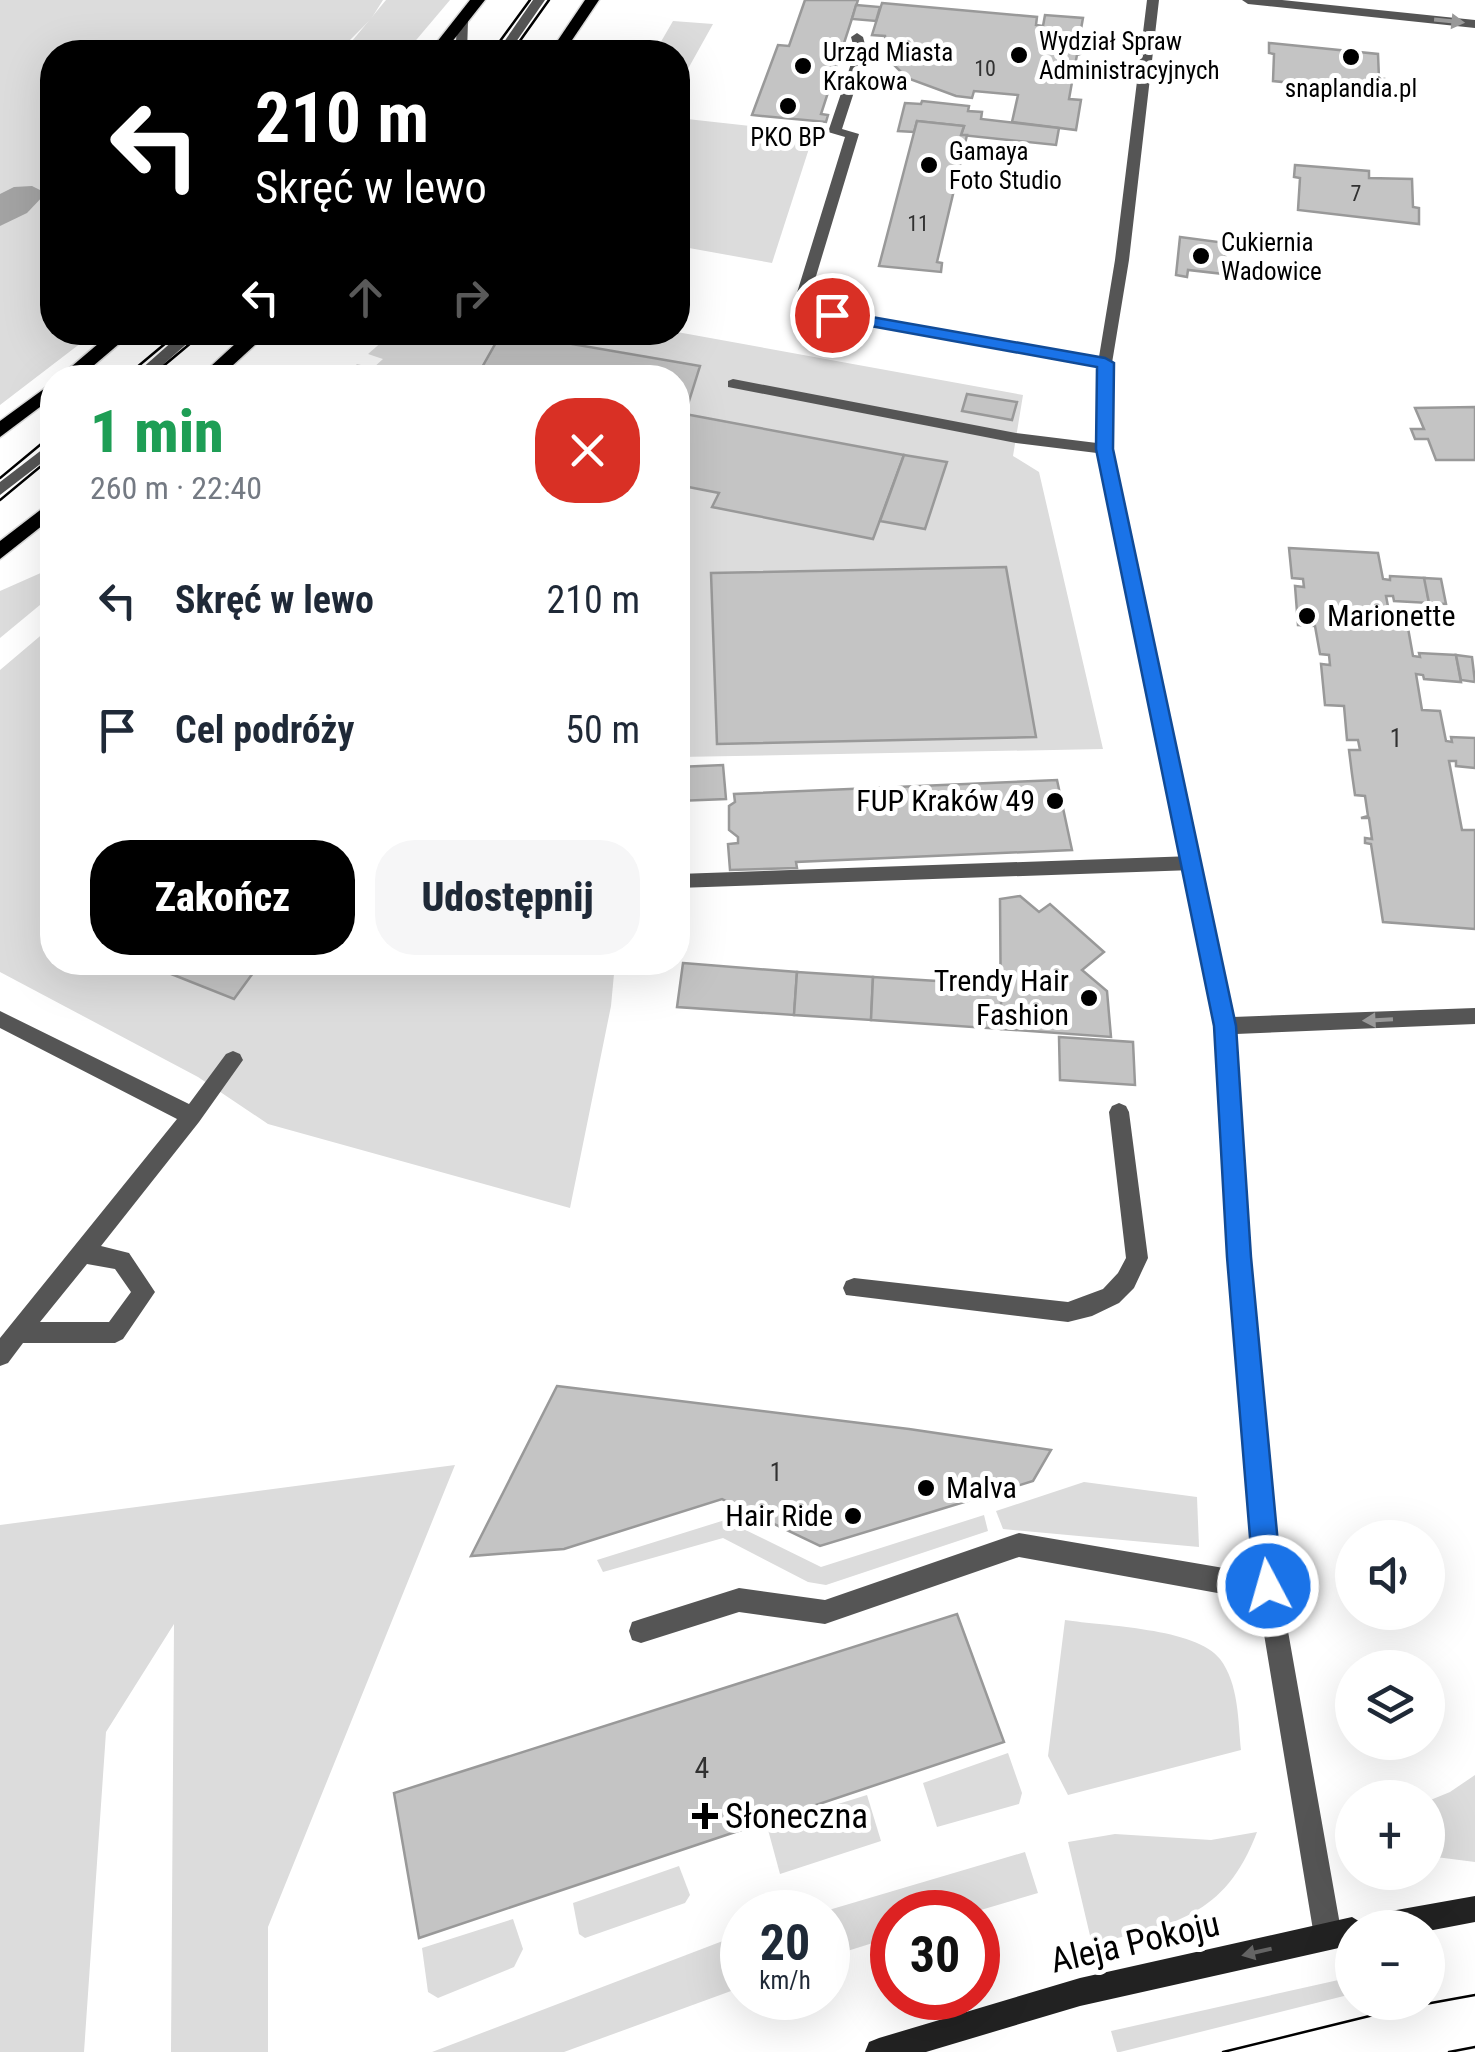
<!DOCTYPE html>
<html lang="pl">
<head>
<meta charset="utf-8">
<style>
  body { margin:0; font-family:"Roboto Condensed",sans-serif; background:#f6f6f7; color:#1f2937; height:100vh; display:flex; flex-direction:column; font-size:38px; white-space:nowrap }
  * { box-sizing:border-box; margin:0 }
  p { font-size:32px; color:#747a83 }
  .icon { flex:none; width:55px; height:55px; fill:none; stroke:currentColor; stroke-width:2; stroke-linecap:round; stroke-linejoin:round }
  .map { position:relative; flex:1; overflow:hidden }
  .panel { position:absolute; left:40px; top:365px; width:650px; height:610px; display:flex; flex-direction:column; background:#fff; border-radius:40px; box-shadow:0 10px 40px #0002 }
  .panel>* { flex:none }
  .top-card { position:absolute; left:40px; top:40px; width:650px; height:305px; border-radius:40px; box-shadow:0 10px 40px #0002; background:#000; color:#fff; overflow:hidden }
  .controls { position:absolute; left:1335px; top:1520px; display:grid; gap:20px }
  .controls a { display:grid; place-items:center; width:110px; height:110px; border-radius:50%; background:#fff; box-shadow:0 10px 40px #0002; font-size:50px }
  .speed { position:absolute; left:720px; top:1890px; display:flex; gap:20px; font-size:50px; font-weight:700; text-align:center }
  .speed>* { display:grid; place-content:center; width:130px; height:130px; border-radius:50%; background:#fff; box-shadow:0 10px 40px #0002; line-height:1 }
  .speed small { font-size:25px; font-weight:400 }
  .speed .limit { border:15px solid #d22; background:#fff; color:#111 }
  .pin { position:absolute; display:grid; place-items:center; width:85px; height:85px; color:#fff; margin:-42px; border:5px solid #fff; border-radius:50%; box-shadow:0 2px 10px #0007 }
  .me { position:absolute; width:110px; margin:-55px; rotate:354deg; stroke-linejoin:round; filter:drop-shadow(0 0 8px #0008) }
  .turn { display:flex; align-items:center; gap:35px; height:210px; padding:0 50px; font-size:45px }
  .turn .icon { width:130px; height:130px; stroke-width:2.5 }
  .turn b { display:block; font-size:70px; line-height:85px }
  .lanes { display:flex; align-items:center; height:95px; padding:0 50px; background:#0003; justify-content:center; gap:50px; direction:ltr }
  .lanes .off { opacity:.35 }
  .round { display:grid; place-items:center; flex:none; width:105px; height:105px; border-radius:40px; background:#f6f6f7 }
  .head { display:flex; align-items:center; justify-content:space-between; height:170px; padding:0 50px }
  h1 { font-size:60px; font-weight:800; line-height:75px; color:#1e9e55 }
  .primary-button { display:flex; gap:20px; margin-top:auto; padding:20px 50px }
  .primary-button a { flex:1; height:115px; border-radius:40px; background:#000; color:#fff; font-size:40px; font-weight:800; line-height:115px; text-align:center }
  .primary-button a+a { background:#f6f6f7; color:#1f2937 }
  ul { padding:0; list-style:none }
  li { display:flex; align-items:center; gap:30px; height:130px; padding:0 50px }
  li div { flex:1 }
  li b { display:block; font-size:38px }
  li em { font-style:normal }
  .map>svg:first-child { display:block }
  .green { fill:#dcdcdc }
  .water { fill:#a3a3a3 }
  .building { fill:#c4c4c4; stroke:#999; stroke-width:2.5 }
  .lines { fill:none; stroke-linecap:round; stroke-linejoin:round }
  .primary-casing { stroke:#dbdbdb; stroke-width:3 }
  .lane { fill:#555; fill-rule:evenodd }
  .street { fill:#555; fill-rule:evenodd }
  .secondary { fill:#222; fill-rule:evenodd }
  .primary { fill:#000; fill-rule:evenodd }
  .tram { stroke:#000; stroke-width:2.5 }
  .oneway { fill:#999 }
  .oneway2 { fill:#646464 }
  .route { fill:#1a73e8; stroke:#114b97; stroke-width:2.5 }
  .poi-dot { fill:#000; stroke:#fff; stroke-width:4 }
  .labels { text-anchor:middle; stroke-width:10; stroke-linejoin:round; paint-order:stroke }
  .far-number-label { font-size:22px; fill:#313131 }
  .far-poi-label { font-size:25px; fill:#000; stroke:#fff; text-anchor:start }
  .number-label { font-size:25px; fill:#313131 }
  .poi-label { font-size:30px; fill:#000; stroke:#fff; text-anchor:end }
  .near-number-label { font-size:30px; fill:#313131 }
  .near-poi-label { font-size:35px; fill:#000; stroke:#fff; text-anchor:start }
  .near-street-label { font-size:35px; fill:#000; stroke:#fff }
</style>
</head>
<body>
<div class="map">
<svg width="1475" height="2052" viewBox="0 0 1475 2052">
  <rect width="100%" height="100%" fill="#fff"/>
  <g class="green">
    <polygon points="0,0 383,0 371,19 338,52 52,52 52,332 94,333 0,405"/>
    <polygon points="386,0 450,0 406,52 343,52"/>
    <polygon points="673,21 713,24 679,85 678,52 655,52"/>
    <polygon points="678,118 814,133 772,263 678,246"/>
    <polygon points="677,332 1023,395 1013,456 1039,472 1103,749 678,757 678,378 342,378 357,364 373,368 383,359 368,354 392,333"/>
    <polygon points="52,568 52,595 0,638 0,591"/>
    <polygon points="52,626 52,962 615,963 611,1006 570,1208 268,1124 198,1077 0,972 0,670"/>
    <polygon points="455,1465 268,1927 268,2052 171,2052 174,1624 106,1732 84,2052 0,2052 0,1525"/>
    <polygon points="1084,1482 1197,1497 1199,1547 1003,1529 996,1511"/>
    <polygon points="984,1515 988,1531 826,1585 808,1582 723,1538 603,1572 597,1560 725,1520 821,1567"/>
    <path d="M 1065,1620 C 1103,1626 1197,1628 1220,1659 C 1239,1684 1238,1721 1241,1750 L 1068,1795 L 1048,1756 Z"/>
    <polygon points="1008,1753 1022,1793 1019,1804 937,1827 923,1783"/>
    <polygon points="1475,1775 1475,1862 1428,1856 1428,1801 1450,1792"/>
    <polygon points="867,1795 881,1841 780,1874 767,1826"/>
    <path d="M 1257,1832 C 1225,1917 1173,1925 1092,1944 L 1068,1842 L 1115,1834 L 1211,1840 Z"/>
    <polygon points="1025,1852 1038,1893 974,1912 892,1912 892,1937 828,1957 828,1912 822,1912"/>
    <polygon points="679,1866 690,1895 685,1903 585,1938 579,1934 573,1903"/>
    <polygon points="513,1919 523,1949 514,1967 438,1998 428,1992 422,1948"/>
    <polygon points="728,1939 742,1987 564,2052 432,2052"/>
    <polygon points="1352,1977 1352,1994 1120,2052 1117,2052 1111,2031"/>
  </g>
  <polygon class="water" points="32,186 46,193 27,213 0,226 0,194 14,187"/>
  <g class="building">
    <polygon points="805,0 858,0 821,114 828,115 826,122 752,115 778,45 789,46"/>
    <polygon points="882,3 1037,17 1036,25 1043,26 1045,15 1083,18 1079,40 1090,43 1094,49 1077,55 1076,60 1069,99 1081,100 1076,130 1012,122 1018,95 974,91 972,98 956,96 907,78 887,58 885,36 872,35"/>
    <polygon points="856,5 880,7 876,21 852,19"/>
    <polygon points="1269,43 1378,54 1379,78 1385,79 1385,92 1273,81 1274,54 1269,53"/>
    <polygon points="922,101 969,106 968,111 982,112 981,119 1059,128 1056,145 961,135 964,126 917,121 914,132 898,131 905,103 921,104"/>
    <polygon points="917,121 964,126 961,135 967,135 937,262 942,263 941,272 879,266"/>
    <polygon points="1295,165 1369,171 1369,178 1412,179 1413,207 1419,208 1419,224 1298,210 1300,178 1294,177"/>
    <polygon points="1180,237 1226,243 1224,274 1188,270 1187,277 1176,275"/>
    <polygon points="502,332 700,366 685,414 904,455 873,539 712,507 719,493 678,485 678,378 476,378"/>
    <polygon points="967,394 1017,402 1012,420 962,411"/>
    <polygon points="1475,407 1475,460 1436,460 1428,439 1415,439 1411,429 1424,429 1415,408"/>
    <polygon points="904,455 947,462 925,529 880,521"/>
    <polygon points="1289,548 1378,553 1383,579 1390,580 1390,576 1425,578 1429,603 1394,601 1393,596 1386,596 1392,627 1408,628 1413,656 1420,657 1419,653 1456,655 1461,682 1424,679 1423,675 1416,674 1422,710 1440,711 1446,741 1452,742 1451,737 1475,738 1475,768 1456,766 1456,761 1449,761 1462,830 1475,830 1475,929 1383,922 1371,844 1365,843 1365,838 1372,839 1369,818 1361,818 1368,816 1365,796 1355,795 1352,774 1349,750 1360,750 1358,740 1347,740 1344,706 1325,705 1321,664 1330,665 1329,655 1320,654 1315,626 1298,625 1295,586 1304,587 1303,579 1292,578"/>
    <polygon points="1006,567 1036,737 717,744 711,573"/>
    <polygon points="1424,578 1441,579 1446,604 1429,603"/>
    <polygon points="1456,655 1472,657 1475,682 1461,680"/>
    <polygon points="723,765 726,799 678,801 678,767"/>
    <polygon points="1057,780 1072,850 796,862 797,868 730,870 728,844 738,843 738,837 729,830 729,806 735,802 734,794"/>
    <polygon points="1020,896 1039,912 1050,904 1104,952 1082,970 1107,991 1111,1037 1001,1029 1000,899"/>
    <polygon points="141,962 261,962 234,999"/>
    <polygon points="683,963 797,972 794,1015 677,1007"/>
    <polygon points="797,972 873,977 871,1020 794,1015"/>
    <polygon points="873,977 1001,985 1001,1029 871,1020"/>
    <polygon points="1059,1037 1133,1042 1135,1085 1060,1080"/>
    <polygon points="557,1386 909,1429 1051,1450 1033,1481 820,1546 722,1499 564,1549 471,1556"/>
    <polygon points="957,1614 1004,1742 419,1938 394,1793"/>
  </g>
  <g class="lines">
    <defs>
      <g id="primary">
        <polygon points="470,0 485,0 444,52 429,52"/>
        <polygon points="585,0 599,0 564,52 550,52"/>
        <polygon points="112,332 133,332 79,378 58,378"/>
        <polygon points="248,332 269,332 219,378 198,378"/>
        <polygon points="52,383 52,398 0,437 0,421"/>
        <polygon points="52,501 52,518 0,559 0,541"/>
      </g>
    </defs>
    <use href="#primary" class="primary-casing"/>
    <g class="lane">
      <polygon points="533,0 545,0 509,52 497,52"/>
      <polygon points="458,18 468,21 467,52 455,52"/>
      <polygon points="857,33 863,37 867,52 842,129 859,134 807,306 1105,358 1110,360 1110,366 794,312 792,309 845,137 828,132 855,52 851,37"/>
      <polygon points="183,332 200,332 148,378 131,378"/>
      <polygon points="733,379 1016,433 1105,444 1113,449 1105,454 1016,443 728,387 728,381"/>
      <polygon points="52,442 52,455 0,495 0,482"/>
      <polygon points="1193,856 1202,863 1193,870 678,888 678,874"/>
      <path d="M 0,1011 L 189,1104 L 226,1054 L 233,1051 L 240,1054 L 243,1060 L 199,1122 L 101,1246 L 129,1253 L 155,1292 L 123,1339 L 115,1343 L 23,1343 L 8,1363 L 0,1366 L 0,1338 L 177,1119 L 0,1028 ZM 87,1264 L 115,1269 L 131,1292 L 109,1322 L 40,1322 Z"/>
      <polygon points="1119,1103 1126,1106 1129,1112 1148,1258 1134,1288 1119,1303 1092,1316 1068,1322 846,1295 843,1288 846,1281 854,1278 1068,1302 1103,1289 1118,1273 1126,1258 1109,1112 1112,1106"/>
      <polygon points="1019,1533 1277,1577 1280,1586 1277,1595 1268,1598 1223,1594 1019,1557 825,1624 739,1612 641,1643 632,1640 629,1631 632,1622 641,1619 739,1588 825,1600"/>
    </g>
    <g class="street">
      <polygon points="1147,0 1159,0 1129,260 1112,363 1113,449 1233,1017 1475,1008 1475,1024 1236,1034 1250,1257 1280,1586 1342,1936 1338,1946 1328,1950 1318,1946 1314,1936 1256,1586 1228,1257 1215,1026 1097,449 1098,363 1115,260"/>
      <polygon points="1242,0 1282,0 1475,20 1475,28 1248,4"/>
    </g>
    <polygon class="secondary" points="1475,1896 1475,1922 1428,1931 1428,1928 1352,1928 1352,1945 1080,2006 926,2052 865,2052 869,2042 879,2038 1080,1978 1352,1917 1362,1923 1364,1918 1374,1914"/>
    <use href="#primary" class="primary"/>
    <g class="tram">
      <polyline points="492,52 530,0"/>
      <polyline points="512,52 549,0"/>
      <polyline points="124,378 179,332"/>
      <polyline points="149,378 204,332"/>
      <polyline points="0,478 52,435"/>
      <polyline points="0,500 52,457"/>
      <polyline points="1223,2052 1398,2009 1475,1995"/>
      <polyline points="1449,2052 1475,2047"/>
    </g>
  </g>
  <defs><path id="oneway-solid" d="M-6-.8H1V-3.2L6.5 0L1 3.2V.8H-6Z" transform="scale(2.5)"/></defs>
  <g class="oneway">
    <use href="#oneway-solid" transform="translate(1449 21) rotate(6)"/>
    <use href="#oneway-solid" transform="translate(1378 1020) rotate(177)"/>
  </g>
  <use class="oneway2" href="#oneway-solid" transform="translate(1257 1952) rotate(167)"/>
  <polygon class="route" points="832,310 1105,358 1114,363 1113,449 1236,1026 1251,1257 1282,1586 1278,1596 1268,1600 1258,1596 1254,1586 1227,1257 1214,1026 1096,449 1097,367 826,318 826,311"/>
  <g class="poi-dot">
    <circle cx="1019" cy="55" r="10"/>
    <circle cx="1351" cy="57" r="10"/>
    <circle cx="803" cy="66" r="10"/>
    <circle cx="788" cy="106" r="10"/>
    <circle cx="929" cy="165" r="10"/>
    <circle cx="1201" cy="256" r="10"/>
    <circle cx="1307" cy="616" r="10"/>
    <circle cx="1055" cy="801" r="10"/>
    <circle cx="1089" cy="998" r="10"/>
    <circle cx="926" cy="1488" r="10"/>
    <circle cx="853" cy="1516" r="10"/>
    <path d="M700 1801h10v10h10v10h-10v10h-10v-10h-10v-10h10z"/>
  </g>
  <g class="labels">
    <g class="far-number-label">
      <text x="985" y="76">10</text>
      <text x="1356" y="201">7</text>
      <text x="918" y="231">11</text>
    </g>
    <g class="far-poi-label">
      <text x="1039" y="50">Wydział Spraw<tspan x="1039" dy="29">Administracyjnych</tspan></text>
      <text x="823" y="61">Urząd Miasta<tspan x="823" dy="29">Krakowa</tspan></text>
      <text x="1351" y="97" text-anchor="middle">snaplandia.pl</text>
      <text x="788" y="146" text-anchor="middle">PKO BP</text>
      <text x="949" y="160">Gamaya<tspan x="949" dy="29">Foto Studio</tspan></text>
      <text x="1221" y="251">Cukiernia<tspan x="1221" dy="29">Wadowice</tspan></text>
    </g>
    <g class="number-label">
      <text x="1396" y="747">1</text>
      <text x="776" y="1481">1</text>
    </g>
    <g class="poi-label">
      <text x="1327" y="626" text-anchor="start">Marionette</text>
      <text x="1035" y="811">FUP Kraków 49</text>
      <text x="1069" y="991">Trendy Hair<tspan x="1069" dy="34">Fashion</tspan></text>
      <text x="946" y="1498" text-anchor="start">Malva</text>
      <text x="833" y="1526">Hair Ride</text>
    </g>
    <g class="near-number-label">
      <text x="702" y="1778">4</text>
    </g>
    <g class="near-poi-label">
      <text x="725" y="1828">Słoneczna</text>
    </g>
    <g class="near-street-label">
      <text transform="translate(1135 1942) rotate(-13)" y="12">Aleja Pokoju</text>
    </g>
  </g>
</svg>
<div class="controls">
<a><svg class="icon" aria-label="sound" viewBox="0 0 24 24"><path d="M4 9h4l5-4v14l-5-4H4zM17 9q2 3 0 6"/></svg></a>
<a><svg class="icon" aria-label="layers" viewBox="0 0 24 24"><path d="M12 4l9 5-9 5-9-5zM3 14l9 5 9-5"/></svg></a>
<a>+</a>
<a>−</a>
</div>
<div class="speed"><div>20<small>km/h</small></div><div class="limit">30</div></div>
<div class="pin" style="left:832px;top:315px;background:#d93025"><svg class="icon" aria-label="arrive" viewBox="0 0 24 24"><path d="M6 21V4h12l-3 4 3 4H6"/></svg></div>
<svg class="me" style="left:1268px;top:1586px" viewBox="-20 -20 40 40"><circle r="17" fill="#1a73e8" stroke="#fff" stroke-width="3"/><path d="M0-11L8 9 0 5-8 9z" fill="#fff"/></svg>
<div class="top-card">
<div class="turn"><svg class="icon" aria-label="left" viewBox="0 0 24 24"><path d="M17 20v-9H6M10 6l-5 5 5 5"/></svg><div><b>210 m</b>Skręć w lewo</div></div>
<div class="lanes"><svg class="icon" aria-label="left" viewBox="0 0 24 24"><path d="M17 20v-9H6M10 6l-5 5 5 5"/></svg><svg class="icon off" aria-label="ahead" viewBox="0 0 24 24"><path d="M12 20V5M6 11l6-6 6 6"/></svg><svg class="icon off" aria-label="right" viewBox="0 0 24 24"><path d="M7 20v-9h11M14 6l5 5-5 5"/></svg></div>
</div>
<section class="panel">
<div class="head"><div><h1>1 min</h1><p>260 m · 22:40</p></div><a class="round" style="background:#d93025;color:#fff"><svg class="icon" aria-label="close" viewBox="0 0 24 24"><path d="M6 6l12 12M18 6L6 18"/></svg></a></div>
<ul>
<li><svg class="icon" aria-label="left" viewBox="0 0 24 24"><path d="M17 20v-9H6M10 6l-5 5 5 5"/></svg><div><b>Skręć w lewo</b></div><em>210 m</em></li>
<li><svg class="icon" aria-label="arrive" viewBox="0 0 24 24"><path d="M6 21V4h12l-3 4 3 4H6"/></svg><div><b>Cel podróży</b></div><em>50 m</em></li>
</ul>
<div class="primary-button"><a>Zakończ</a><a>Udostępnij</a></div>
</section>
</div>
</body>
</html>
